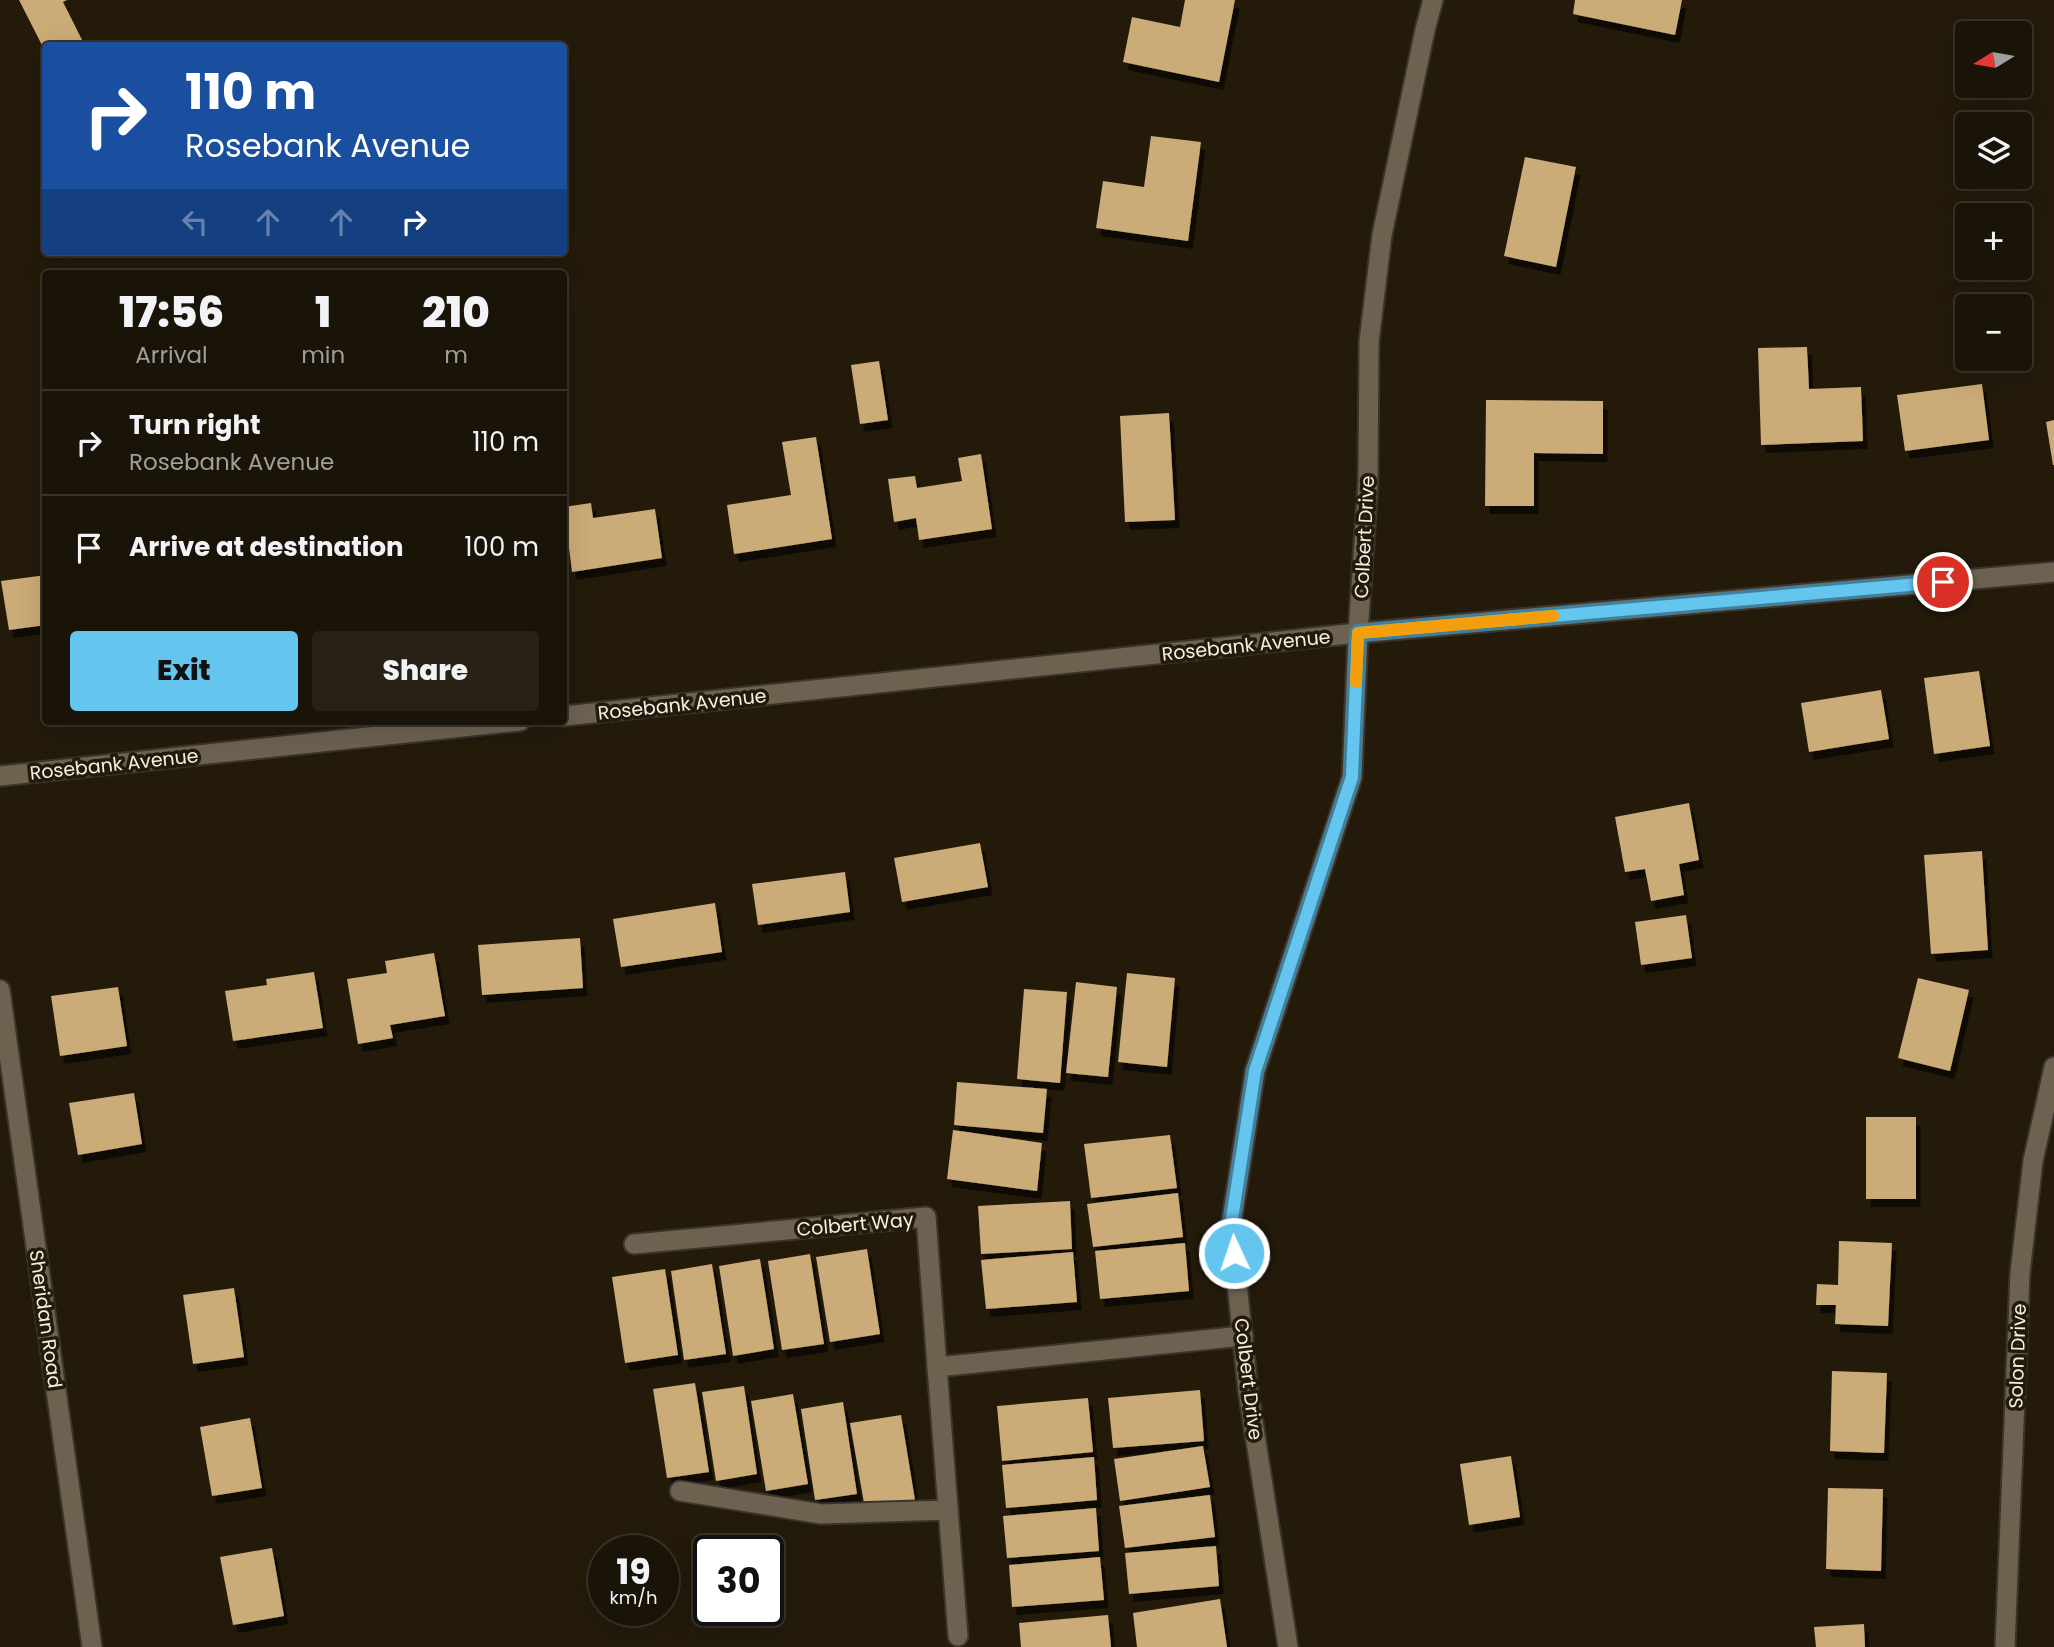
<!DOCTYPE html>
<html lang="en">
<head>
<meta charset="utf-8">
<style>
  body { margin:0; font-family:Poppins,sans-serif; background:#272116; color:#f1f3f6; height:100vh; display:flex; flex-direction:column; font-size:26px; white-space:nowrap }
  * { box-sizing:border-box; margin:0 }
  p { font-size:23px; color:#9f9e9c }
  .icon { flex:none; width:38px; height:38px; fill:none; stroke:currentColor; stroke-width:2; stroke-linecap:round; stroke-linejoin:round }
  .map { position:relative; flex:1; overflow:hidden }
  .drawer { position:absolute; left:42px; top:270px; width:525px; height:455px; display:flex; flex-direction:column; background:#1a1408; border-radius:7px; box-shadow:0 7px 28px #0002,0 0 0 2px #383329 }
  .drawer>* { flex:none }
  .guide { position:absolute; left:42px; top:42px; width:525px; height:214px; border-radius:7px; box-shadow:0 7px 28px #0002,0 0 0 2px #383329; background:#1a4fa0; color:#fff; overflow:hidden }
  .needle { width:46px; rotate:259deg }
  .buttons { position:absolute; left:1955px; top:21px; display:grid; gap:14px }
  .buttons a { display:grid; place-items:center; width:77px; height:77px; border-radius:7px; background:#1a1408; box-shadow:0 7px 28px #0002,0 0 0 2px #383329; font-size:35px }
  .speed { position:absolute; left:588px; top:1535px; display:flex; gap:14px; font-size:35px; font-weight:700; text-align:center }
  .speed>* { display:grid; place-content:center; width:91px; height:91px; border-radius:50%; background:#1a1408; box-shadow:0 7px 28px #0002,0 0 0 2px #383329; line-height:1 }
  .speed small { font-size:18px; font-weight:400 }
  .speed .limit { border:4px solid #111; border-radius:10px; background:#fff; color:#111 }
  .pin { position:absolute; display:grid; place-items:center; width:60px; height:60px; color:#fff; margin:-30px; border:4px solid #fff; border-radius:50%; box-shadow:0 2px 7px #0007 }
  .me { position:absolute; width:77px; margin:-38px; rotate:357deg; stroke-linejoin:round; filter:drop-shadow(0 0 5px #0008) }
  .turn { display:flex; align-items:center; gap:24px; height:147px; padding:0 28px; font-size:32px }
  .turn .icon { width:91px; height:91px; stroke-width:2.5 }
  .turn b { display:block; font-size:49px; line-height:60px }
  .lanes { display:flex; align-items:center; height:66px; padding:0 28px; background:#0003; justify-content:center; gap:35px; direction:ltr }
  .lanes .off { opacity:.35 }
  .eta { display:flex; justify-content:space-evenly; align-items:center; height:119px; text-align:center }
  .eta b { font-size:42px; font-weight:800; line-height:49px }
  .primary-button { display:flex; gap:14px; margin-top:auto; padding:14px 28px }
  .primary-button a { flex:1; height:80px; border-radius:7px; background:#64c5ee; color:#111; font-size:28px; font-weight:800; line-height:80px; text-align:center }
  .primary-button a+a { background:#272116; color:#f1f3f6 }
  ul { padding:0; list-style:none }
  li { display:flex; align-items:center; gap:21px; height:105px; padding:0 28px; border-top:2px solid #383329 }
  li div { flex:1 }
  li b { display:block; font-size:26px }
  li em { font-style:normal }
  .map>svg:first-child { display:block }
  .building { fill:#cbab77; filter:url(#shadow) }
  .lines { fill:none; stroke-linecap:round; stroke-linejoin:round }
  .minor-casing { stroke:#3b342e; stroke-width:23 }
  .tertiary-casing { stroke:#3b342e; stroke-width:23 }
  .minor { stroke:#6d6250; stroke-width:19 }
  .tertiary { stroke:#6d6250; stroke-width:19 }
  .route-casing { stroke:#41809b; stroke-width:18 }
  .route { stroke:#64c5ee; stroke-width:12 }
  .slow { stroke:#f59e0b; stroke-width:12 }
  .labels { text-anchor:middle; stroke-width:7; stroke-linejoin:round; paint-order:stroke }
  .street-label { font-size:19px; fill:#f5efe5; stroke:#231a0a }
</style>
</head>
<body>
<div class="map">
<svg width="2054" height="1647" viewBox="0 0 2054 1647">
  <defs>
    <filter id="shadow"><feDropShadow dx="4.5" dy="8" stdDeviation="0" flood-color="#0009"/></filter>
  </defs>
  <rect width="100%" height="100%" fill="#231a0a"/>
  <g class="building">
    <polygon points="19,0 67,0 63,2 85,46 46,46 46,53"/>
    <polygon points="1185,0 1235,0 1219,82 1123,62 1132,17 1180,27"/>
    <polygon points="1575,0 1682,0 1675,35 1573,14"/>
    <polygon points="1151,136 1201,142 1188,241 1096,228 1103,181 1144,187"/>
    <polygon points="1525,157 1576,167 1556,267 1504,256"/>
    <polygon points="1807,347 1809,389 1861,387 1863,441 1761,445 1758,348"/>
    <polygon points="879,361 888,420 860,424 851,365"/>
    <polygon points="1982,384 1989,440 1905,451 1897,395"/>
    <polygon points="1486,400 1603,401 1603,454 1534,453 1534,506 1485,506"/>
    <polygon points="1169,413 1175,520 1125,522 1120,416"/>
    <polygon points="2054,420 2054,465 2053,465 2046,422"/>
    <polygon points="816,437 832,539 734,554 727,505 791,495 782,442"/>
    <polygon points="981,454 992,529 919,540 916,518 894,522 888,479 915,476 917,488 962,481 958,458"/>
    <polygon points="591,503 593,518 655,509 662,558 572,572 564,507"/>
    <polygon points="46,575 46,625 9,630 1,581"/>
    <polygon points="1979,671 1990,746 1934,754 1924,678"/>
    <polygon points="1881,690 1889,739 1809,752 1801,703"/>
    <polygon points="1689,803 1699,860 1679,864 1684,895 1651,901 1645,869 1625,872 1615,817"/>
    <polygon points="980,843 988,887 902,902 894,858"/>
    <polygon points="1982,851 1988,950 1931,954 1924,855"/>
    <polygon points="845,872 850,912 758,925 752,884"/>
    <polygon points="715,903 722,952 621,967 613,919"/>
    <polygon points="1686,915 1692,958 1641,965 1635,922"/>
    <polygon points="580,938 583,988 482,995 478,945"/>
    <polygon points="434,953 445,1016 390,1025 393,1038 358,1044 347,979 387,973 385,961"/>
    <polygon points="314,972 323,1028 233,1041 225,991 267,985 266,979"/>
    <polygon points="1127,973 1175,978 1167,1067 1118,1062"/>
    <polygon points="1918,978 1969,990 1950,1071 1898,1058"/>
    <polygon points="1076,982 1117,987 1108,1077 1066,1073"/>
    <polygon points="118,987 127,1046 60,1056 51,996"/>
    <polygon points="1024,989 1067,992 1060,1083 1017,1079"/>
    <polygon points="957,1082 1047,1089 1043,1133 954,1125"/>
    <polygon points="134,1093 142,1144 78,1155 69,1103"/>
    <rect x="1866" y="1117" width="50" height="82"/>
    <polygon points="953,1130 1042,1143 1037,1191 947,1179"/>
    <polygon points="1170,1135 1177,1188 1091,1198 1084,1144"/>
    <polygon points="1178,1193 1183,1237 1093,1247 1087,1204"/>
    <polygon points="1070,1201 1072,1249 981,1254 978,1206"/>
    <polygon points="1839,1241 1892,1243 1888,1326 1835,1324 1836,1305 1816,1305 1817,1284 1838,1285"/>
    <polygon points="1185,1243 1189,1291 1100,1299 1095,1251"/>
    <polygon points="867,1249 880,1334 830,1342 816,1257"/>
    <polygon points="1073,1252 1077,1302 986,1309 981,1260"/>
    <polygon points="810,1254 824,1344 782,1350 768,1261"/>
    <polygon points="760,1259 774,1349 733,1356 719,1266"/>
    <polygon points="712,1264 726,1354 684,1360 671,1271"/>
    <polygon points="665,1269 678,1355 625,1363 612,1277"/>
    <polygon points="234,1288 244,1357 193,1364 183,1295"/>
    <polygon points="1832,1371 1887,1373 1884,1453 1830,1451"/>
    <polygon points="695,1383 709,1472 667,1478 653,1389"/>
    <polygon points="744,1386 757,1474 716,1481 702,1392"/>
    <polygon points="1200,1390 1204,1441 1113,1448 1108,1398"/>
    <polygon points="793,1394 808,1484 766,1491 751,1401"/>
    <polygon points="1088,1398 1093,1452 1002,1461 997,1406"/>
    <polygon points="843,1402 857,1494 815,1500 801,1409"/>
    <polygon points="901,1415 915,1500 865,1509 850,1423"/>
    <polygon points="250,1418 262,1488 212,1496 200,1427"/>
    <polygon points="1203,1446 1210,1487 1120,1501 1114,1459"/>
    <polygon points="1511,1456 1520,1517 1469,1525 1460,1464"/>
    <polygon points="1094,1457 1097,1500 1006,1508 1002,1465"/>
    <polygon points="1828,1488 1883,1489 1881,1571 1826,1569"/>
    <polygon points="1210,1495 1215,1537 1125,1548 1119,1506"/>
    <polygon points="1096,1508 1099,1551 1007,1558 1003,1516"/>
    <polygon points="1216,1546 1219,1586 1129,1594 1125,1553"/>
    <polygon points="272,1548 284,1616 233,1625 220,1557"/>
    <polygon points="1100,1557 1104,1600 1012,1607 1009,1565"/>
    <polygon points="1220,1599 1227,1647 1137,1647 1133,1613"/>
    <polygon points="1108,1615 1111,1647 1021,1647 1019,1623"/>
    <polygon points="1864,1624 1865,1647 1816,1647 1814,1627"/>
  </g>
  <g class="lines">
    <defs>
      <g id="minor">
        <polyline points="0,990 92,1647"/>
        <polyline points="634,1244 926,1217 937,1367"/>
        <polyline points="680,1491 821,1514 948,1510"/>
        <polyline points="958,1636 937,1367 1243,1336"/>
        <polyline points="1288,1647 1248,1390 1231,1225 1255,1071 1352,777 1358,633 1368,482 1369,342 1382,235 1425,30 1433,0"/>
        <polyline points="2005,1647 2020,1273 2033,1161 2054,1067"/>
      </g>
      <g id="tertiary">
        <polyline points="564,716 1358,633 2054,572"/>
        <polyline points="0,776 520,721"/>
      </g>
    </defs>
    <use href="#minor" class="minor-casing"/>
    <use href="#tertiary" class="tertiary-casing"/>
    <use href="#minor" class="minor"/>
    <use href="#tertiary" class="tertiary"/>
  </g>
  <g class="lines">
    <defs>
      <polyline id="route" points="1234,1253 1231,1225 1255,1071 1352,777 1358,633 1943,582"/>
    </defs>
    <use href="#route" class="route-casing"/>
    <use href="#route" class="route"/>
    <polyline class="slow" points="1356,682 1358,633 1553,616"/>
  </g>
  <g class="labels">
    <g class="street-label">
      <text transform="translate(1364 537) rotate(-87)" y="7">Colbert Drive</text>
      <text transform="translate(1246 645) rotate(-6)" y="7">Rosebank Avenue</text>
      <text transform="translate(682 704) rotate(-6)" y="7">Rosebank Avenue</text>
      <text transform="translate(114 764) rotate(-6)" y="7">Rosebank Avenue</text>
      <text transform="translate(855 1224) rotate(-5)" y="7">Colbert Way</text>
      <text transform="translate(46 1319) rotate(82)" y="7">Sheridan Road</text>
      <text transform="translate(2017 1356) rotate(-88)" y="7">Solon Drive</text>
      <text transform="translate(1249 1379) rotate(83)" y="7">Colbert Drive</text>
    </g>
  </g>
</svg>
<div class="buttons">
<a><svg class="needle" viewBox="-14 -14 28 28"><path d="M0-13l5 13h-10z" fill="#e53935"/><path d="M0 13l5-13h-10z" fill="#9f9e9c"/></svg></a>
<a><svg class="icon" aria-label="layers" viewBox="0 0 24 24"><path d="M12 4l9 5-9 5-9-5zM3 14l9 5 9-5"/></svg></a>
<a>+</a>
<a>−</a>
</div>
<div class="speed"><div>19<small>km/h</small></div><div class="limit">30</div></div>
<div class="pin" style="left:1943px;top:582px;background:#d93025"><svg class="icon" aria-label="arrive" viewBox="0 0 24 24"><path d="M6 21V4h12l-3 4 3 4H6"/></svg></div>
<svg class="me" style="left:1234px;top:1253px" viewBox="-20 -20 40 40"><circle r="17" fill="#64c5ee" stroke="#fff" stroke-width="3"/><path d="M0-11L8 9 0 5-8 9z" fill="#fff"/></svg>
<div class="guide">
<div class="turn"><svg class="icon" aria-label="right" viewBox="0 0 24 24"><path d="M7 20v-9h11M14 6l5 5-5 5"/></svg><div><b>110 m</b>Rosebank Avenue</div></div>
<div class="lanes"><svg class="icon off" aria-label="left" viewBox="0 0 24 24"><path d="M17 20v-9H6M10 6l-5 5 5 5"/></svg><svg class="icon off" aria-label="ahead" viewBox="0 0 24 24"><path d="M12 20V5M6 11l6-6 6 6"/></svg><svg class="icon off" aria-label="ahead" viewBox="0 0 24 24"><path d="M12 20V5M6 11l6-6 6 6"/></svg><svg class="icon" aria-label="right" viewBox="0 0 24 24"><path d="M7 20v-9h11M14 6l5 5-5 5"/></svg></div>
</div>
<section class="drawer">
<div class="eta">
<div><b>17:56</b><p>Arrival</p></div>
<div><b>1</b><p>min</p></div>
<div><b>210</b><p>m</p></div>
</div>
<ul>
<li><svg class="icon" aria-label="right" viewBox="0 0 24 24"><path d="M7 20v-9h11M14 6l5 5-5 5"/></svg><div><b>Turn right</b><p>Rosebank Avenue</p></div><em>110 m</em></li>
<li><svg class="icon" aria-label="arrive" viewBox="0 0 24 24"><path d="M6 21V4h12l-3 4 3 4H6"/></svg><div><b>Arrive at destination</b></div><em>100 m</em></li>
</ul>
<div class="primary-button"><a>Exit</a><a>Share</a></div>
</section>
</div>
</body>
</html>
